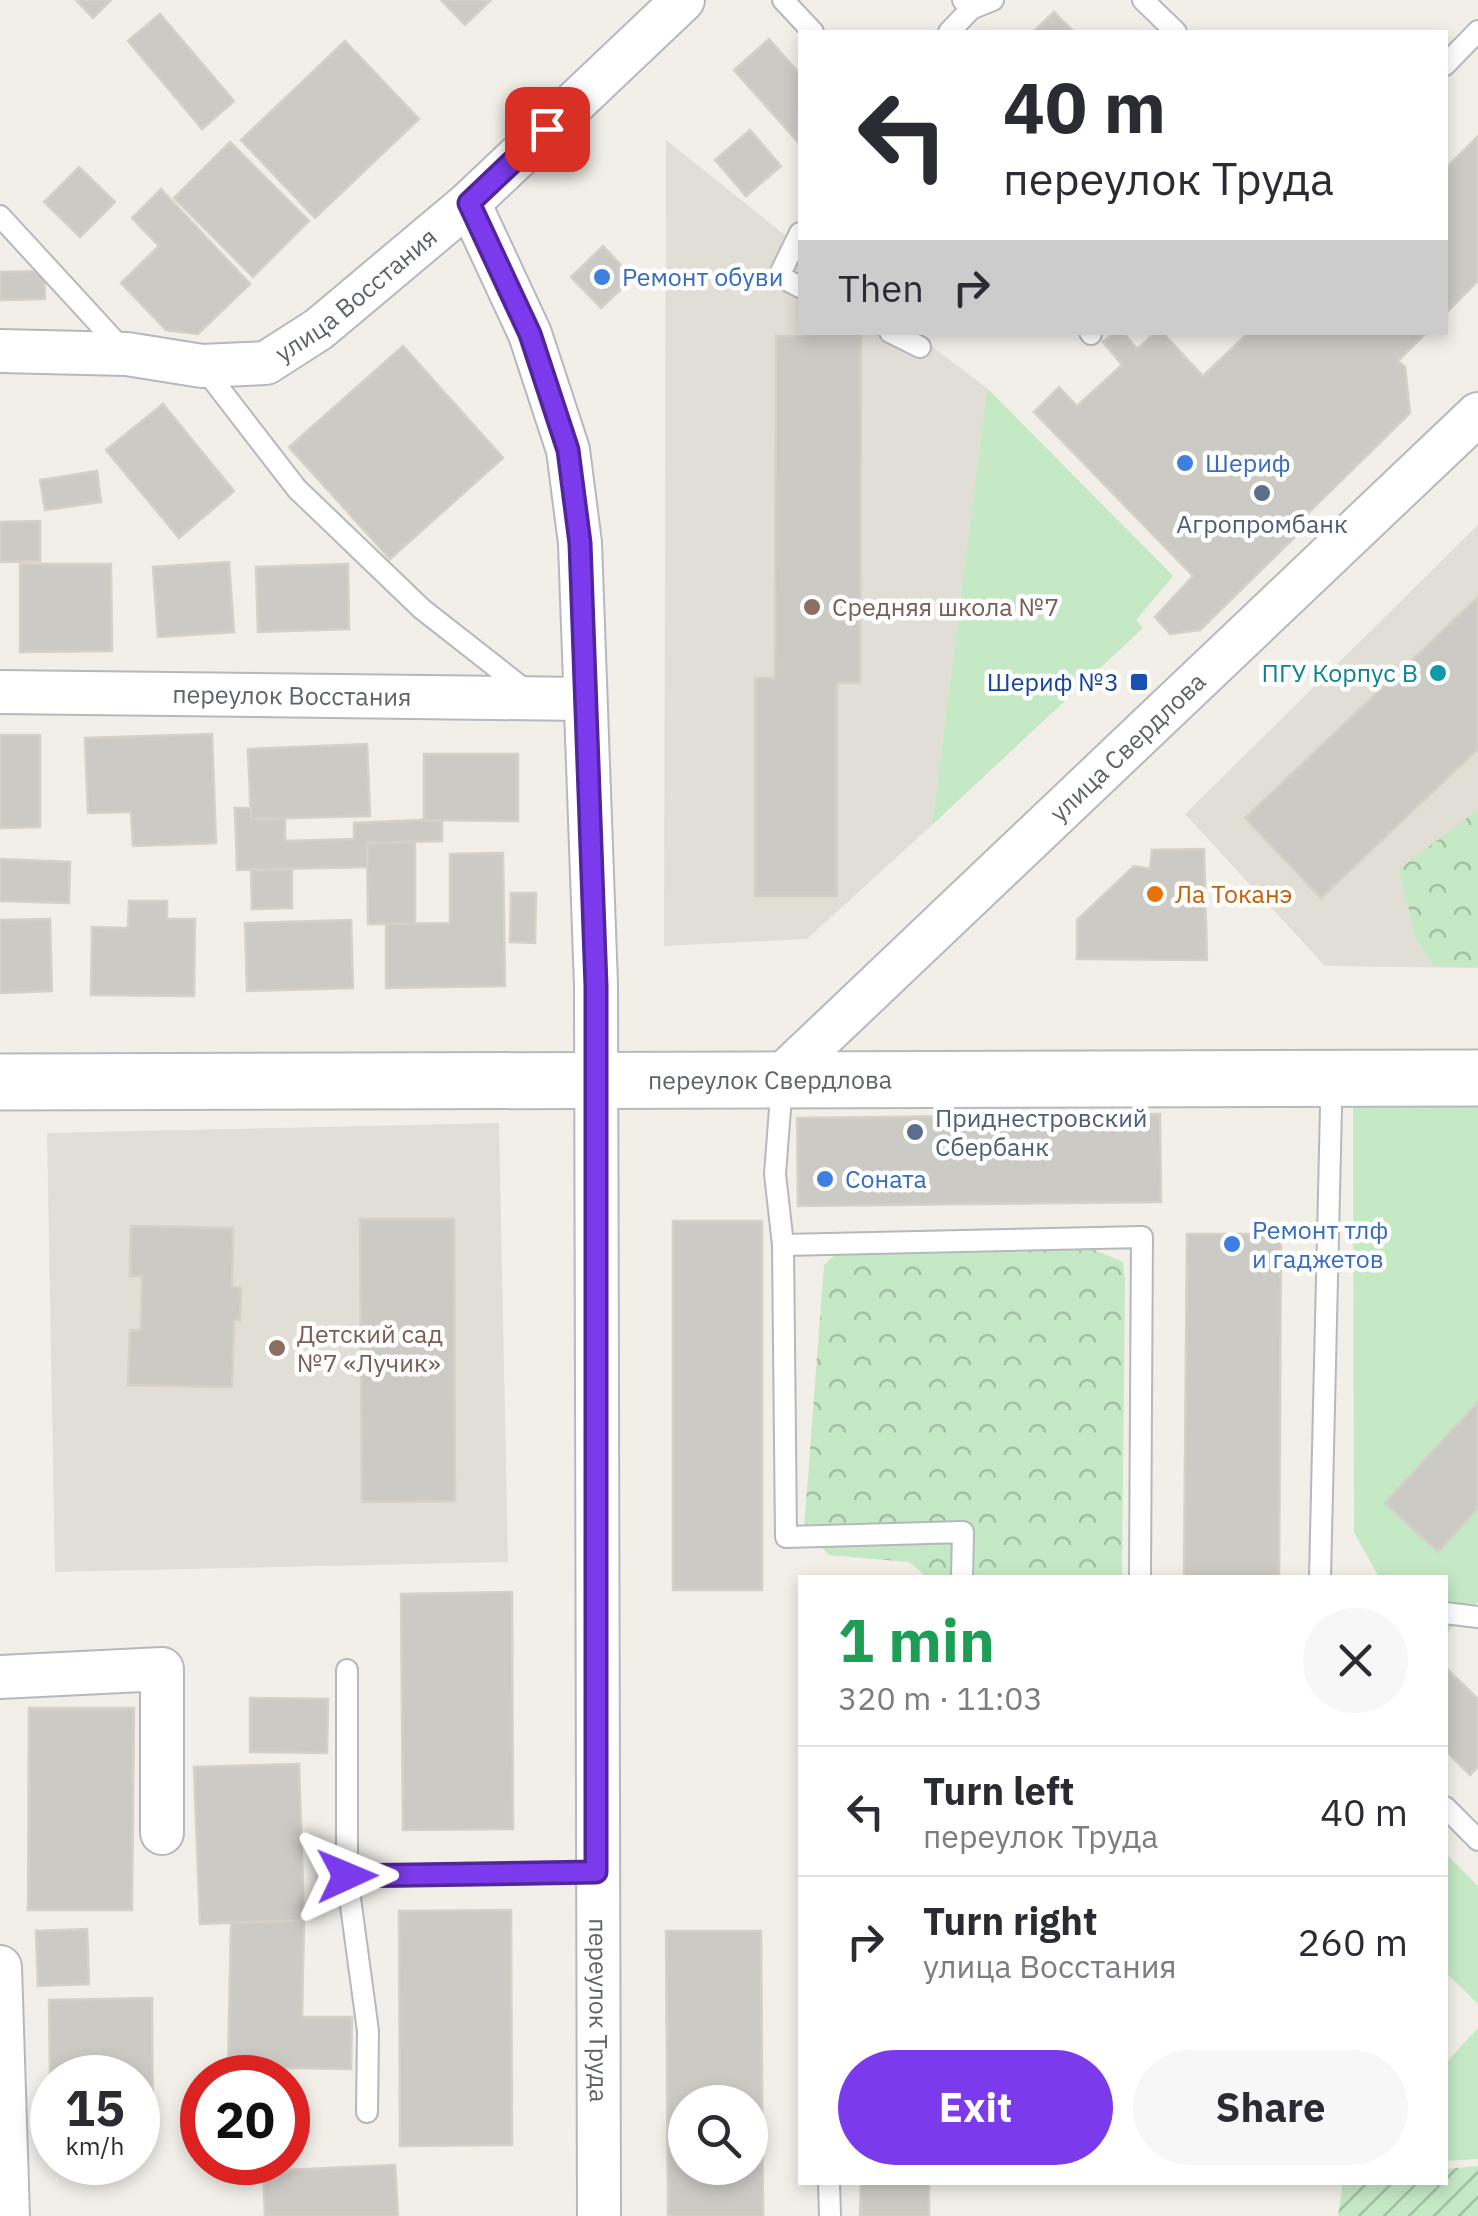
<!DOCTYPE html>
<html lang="en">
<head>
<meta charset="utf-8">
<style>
  body { margin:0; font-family:"IBM Plex Sans",sans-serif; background:#f7f7f7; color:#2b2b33; height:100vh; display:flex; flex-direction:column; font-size:38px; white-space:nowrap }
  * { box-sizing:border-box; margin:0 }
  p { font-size:32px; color:#7c7c81 }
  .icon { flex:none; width:55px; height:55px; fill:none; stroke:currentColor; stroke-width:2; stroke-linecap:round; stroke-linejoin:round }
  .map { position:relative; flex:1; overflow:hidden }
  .sheet { position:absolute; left:798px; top:1575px; width:650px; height:610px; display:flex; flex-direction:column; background:#fff; border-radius:0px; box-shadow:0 5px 15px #0003 }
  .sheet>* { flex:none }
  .guide { position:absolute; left:798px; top:30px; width:650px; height:305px; border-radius:0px; box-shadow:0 5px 15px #0003; background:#fff; color:#2b2b33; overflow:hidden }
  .buttons { position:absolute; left:668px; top:2085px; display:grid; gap:20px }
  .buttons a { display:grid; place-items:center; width:100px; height:100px; border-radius:50%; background:#fff; box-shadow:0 5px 15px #0003; font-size:50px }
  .speed { position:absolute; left:30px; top:2055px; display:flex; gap:20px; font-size:50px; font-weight:700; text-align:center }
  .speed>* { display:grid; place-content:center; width:130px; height:130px; border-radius:50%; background:#fff; box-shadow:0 5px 15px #0003; line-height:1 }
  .speed small { font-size:25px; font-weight:400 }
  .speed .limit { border:15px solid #d22; background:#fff; color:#111 }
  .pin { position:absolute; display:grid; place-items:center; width:85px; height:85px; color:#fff; margin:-42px; border-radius:20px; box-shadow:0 5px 15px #0006 }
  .me { position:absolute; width:110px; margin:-55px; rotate:89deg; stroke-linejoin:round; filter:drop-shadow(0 0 8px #0008) }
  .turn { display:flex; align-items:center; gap:35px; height:210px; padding:0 40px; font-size:45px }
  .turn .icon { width:130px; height:130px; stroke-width:2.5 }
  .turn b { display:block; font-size:70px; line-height:85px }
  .then { display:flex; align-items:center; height:95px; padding:0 40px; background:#0003; gap:20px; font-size:38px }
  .round { display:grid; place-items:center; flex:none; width:105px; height:105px; border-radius:52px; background:#f7f7f7 }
  .overview { display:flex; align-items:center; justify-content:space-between; height:170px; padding:0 40px }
  h1 { font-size:60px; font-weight:700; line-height:75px; color:#1e9e55 }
  .cta { display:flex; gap:20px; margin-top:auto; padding:20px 40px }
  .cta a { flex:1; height:115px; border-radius:60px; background:#7c3aed; color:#fff; font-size:40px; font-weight:700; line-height:115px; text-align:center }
  .cta a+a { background:#f7f7f7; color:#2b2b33 }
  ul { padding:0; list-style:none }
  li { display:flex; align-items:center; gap:30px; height:130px; padding:0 40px; border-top:2px solid #e1e1e2 }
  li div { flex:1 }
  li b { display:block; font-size:38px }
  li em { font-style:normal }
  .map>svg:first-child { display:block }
  .education { fill:#e1ded6 }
  .green { fill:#c5e8c5 }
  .forest { fill:url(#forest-crowns) }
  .garden { fill:url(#garden-furrows) }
  .building { fill:#cccac5; stroke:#d6d1c6; stroke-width:2.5; fill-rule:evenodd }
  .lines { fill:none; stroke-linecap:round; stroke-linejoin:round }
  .lane-casing { stroke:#b5b8bc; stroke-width:24 }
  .street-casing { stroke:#b5b8bc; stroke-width:46 }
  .secondary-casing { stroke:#b6babf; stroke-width:59 }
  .lane { stroke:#fff; stroke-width:20 }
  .street { stroke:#fff; stroke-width:42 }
  .secondary { stroke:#fff; stroke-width:55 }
  .route-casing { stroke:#51269a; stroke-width:25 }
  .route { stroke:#7c3aed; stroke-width:18 }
  .shop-dot { fill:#3f7fe0; stroke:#fff; stroke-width:4 }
  .service-dot { fill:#5c6f8a; stroke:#fff; stroke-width:4 }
  .education-dot { fill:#8d6e63; stroke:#fff; stroke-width:4 }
  .culture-dot { fill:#0f9aa8; stroke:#fff; stroke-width:4 }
  .transit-dot { fill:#1a4fb4; stroke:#fff; stroke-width:4 }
  .food-dot { fill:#e8710a; stroke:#fff; stroke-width:4 }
  .labels { text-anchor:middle; stroke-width:9; stroke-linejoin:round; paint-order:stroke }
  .shop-label { font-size:25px; fill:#366cbe; stroke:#fff; text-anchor:start }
  .street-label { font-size:25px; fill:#5f6368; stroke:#fff }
  .service-label { font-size:25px; fill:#4e5e75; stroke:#fff }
  .education-label { font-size:25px; fill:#785e54; stroke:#fff; text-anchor:start }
  .culture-label { font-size:25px; fill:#0d838f; stroke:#fff; text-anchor:end }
  .transit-label { font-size:25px; fill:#164399; stroke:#fff; text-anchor:end }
  .food-label { font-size:25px; fill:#c56008; stroke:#fff; text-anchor:start }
</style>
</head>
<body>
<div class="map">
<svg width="1478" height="2216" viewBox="0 0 1478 2216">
  <defs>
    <pattern id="forest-crowns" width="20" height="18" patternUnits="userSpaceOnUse" patternTransform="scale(2.5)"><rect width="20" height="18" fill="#c5e8c5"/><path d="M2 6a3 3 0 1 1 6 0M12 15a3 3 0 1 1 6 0" fill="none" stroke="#a3c0a4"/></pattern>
    <pattern id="garden-furrows" width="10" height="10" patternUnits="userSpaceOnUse" patternTransform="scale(2.5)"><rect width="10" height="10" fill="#c5e8c5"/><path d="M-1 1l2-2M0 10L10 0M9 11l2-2" fill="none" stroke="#a3c0a4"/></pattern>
  </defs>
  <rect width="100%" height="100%" fill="#f1efe8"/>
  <g class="education">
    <polygon points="666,140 800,247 800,332 914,333 987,388 932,825 807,939 664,946"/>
    <polygon points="1478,525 1478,968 1325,966 1185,814"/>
    <polygon points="499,1123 508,1562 55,1572 47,1133"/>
  </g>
  <g class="green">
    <polygon points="987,388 1173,576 1136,620 1143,628 932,825"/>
    <polygon points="1353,1103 1478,1103 1478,1602 1445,1635 1445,1578 1379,1577 1354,1532"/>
    <polygon points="1445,1853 1478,1886 1478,2004 1445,1972"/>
    <polygon points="1478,2028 1478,2159 1445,2161 1445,2064"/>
  </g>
  <g class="forest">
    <polygon points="1478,810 1478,967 1434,966 1416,939 1399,869"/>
    <polygon points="1094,1250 1123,1262 1125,1280 1122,1573 1126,1577 927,1577 909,1562 829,1555 804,1530 824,1265 835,1255"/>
  </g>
  <polygon class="garden" points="1478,2166 1478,2216 1338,2216 1343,2183 1445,2182 1445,2169"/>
  <g class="building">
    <polygon points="76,0 111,0 93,18"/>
    <polygon points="441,0 491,0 465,25"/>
    <polygon points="1054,12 1074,32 1033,32"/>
    <polygon points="160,14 234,101 202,129 128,41"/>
    <polygon points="769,39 800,74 798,142 734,70"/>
    <polygon points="345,41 419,119 315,218 241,140"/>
    <polygon points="750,130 781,166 746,196 715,160"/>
    <polygon points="1478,136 1478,281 1445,314 1445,169"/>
    <polygon points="230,142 309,221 253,277 174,198"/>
    <polygon points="79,167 115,202 80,237 44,202"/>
    <polygon points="161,189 250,284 198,334 166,330 121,283 159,246 132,218"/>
    <polygon points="603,246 633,278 601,308 571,277"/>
    <polygon points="44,271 45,299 0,300 0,272"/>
    <polygon points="1115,332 1123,332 1137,349 1156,332 1162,332 1203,376 1249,332 1427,332 1398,361 1405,367 1410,413 1293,528 1294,538 1200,630 1170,634 1155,617 1193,576 1034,412 1059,387 1077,406 1122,365 1103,342"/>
    <polygon points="776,336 861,336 860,683 837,683 837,896 755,896 755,678 775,678"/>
    <polygon points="403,346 503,458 390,559 289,447"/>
    <polygon points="163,404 234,491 179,538 106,450"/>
    <polygon points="97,471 101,502 45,510 40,480"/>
    <polygon points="40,521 40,561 0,562 0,522"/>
    <polygon points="229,562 234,632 158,637 153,567"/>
    <polygon points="20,564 111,564 112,651 20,652"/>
    <polygon points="348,564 349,629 258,632 256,567"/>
    <polygon points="1478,597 1478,749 1321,898 1245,818"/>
    <polygon points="212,734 216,843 133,846 131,812 88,813 85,738"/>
    <polygon points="0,735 40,735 40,827 0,828"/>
    <polygon points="367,744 370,816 251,819 248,749"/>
    <polygon points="424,754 518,754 518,821 424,820"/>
    <polygon points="235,808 251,808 251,819 285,819 285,841 354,839 354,823 424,820 442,821 442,841 367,843 368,867 237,870"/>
    <polygon points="415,842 415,924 368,924 367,843"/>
    <polygon points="1204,849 1207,960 1077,959 1077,920 1134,866 1150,869 1152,850"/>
    <polygon points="503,853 505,986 386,988 386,924 450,923 450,854"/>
    <polygon points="0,859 70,862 69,903 0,901"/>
    <polygon points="292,869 292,908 252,909 251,870"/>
    <polygon points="511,893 536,893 535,943 510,942"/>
    <polygon points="129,901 167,901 167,919 195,919 194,996 91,995 92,927 128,928"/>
    <polygon points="50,919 52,991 0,993 0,920"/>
    <polygon points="351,920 353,988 247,991 245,923"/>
    <polygon points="1160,1114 1161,1202 798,1206 797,1118"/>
    <polygon points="360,1219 454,1219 455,1501 362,1502"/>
    <rect x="673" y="1221" width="89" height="369"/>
    <polygon points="131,1226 233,1228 232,1287 241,1288 240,1320 234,1320 232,1387 128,1385 130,1330 141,1330 142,1276 130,1276"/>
    <polygon points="1187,1234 1281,1234 1279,1578 1184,1578"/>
    <polygon points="1478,1402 1478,1508 1438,1552 1385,1503"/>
    <polygon points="512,1592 513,1829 403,1830 401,1594"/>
    <polygon points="1445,1667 1478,1699 1478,1767 1470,1775 1445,1750"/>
    <polygon points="250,1698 328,1699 327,1753 250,1752"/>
    <polygon points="29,1708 134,1708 132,1910 28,1910"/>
    <polygon points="299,1764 304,1920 200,1924 194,1767"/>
    <polygon points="511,1910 512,2145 400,2146 399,1911"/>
    <polygon points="304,1920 302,2017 352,2017 351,2069 228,2067 231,1923"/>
    <polygon points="87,1929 89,1984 38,1986 36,1931"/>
    <path d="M 666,1931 L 761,1931 L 763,2216 L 668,2216 ZM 685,2102 L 750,2102 L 750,2168 L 685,2168 Z"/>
    <polygon points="152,1998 153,2137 138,2137 138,2078 52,2078 51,2139 49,2000"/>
    <polygon points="395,2165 398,2216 265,2216 263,2171"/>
    <polygon points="861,2182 929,2182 929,2216 860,2216"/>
  </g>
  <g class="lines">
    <defs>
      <g id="lane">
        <polyline points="783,0 813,32"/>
        <polyline points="963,0 971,9 993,0"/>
        <polyline points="1143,0 1176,32"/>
        <polyline points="949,32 971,9"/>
        <polyline points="1445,65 1478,31"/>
        <polyline points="0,216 125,352"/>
        <polyline points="800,233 779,276 800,287"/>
        <polyline points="890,332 920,347"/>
        <polyline points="1090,332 1091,334"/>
        <polyline points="202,366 297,489 422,609 529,693"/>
        <polyline points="782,1083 775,1174 783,1245 786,1537 963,1532 962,1578"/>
        <polyline points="783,1245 1142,1237 1140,1574"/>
        <polyline points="1320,1578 1331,1107 1326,1081"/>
        <polyline points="1445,1613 1478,1617"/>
        <polyline points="347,1670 347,1876 368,2031 367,2112"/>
        <polyline points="1445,1807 1478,1840"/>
        <polyline points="347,1876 596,1872"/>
        <polyline points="829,2182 830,2216"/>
      </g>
      <g id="street">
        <path id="s1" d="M 469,203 L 530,334 L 568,450 L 580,543 L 596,985 L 599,2216"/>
        <path id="s2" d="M 0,351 L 127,354 L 202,366 L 266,363 L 319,329 L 469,203 L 683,0"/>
        <path id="s3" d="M 0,692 L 583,699"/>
        <path id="s4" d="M 776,1081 L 1478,414"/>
        <polyline points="0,1677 162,1669 162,1833"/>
        <polyline points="0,1967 8,2216"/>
      </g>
      <g id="secondary">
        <path id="s5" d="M 0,1082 L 1478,1078"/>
      </g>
    </defs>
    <use href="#lane" class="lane-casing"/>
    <use href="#street" class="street-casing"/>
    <use href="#secondary" class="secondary-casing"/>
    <use href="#lane" class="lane"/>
    <use href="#street" class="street"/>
    <use href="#secondary" class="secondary"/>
  </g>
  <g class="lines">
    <defs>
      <polyline id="route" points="347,1876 596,1872 596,986 580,543 568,450 530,334 469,203 547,129"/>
    </defs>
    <use href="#route" class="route-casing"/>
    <use href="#route" class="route"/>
  </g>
  <g class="shop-dot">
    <circle cx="602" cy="277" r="10"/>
    <circle cx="1185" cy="463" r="10"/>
    <circle cx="825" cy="1179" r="10"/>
    <circle cx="1232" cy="1244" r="10"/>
  </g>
  <g class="service-dot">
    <circle cx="1262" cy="493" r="10"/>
    <circle cx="915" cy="1132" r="10"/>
  </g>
  <g class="education-dot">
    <circle cx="812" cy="607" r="10"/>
    <circle cx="277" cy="1348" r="10"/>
  </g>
  <circle class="culture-dot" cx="1438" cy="673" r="10"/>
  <rect class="transit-dot" x="1129" y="672" width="20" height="20" rx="5"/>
  <circle class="food-dot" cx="1155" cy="894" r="10"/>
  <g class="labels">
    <g class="shop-label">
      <text x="622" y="286">Ремонт обуви</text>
      <text x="1205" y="472">Шериф</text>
      <text x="845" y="1188">Соната</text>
      <text x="1252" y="1239">Ремонт тлф<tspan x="1252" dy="29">и гаджетов</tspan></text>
    </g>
    <g class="street-label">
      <text dy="9" stroke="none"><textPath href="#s2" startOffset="380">улица Восстания</textPath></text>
      <text dy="9" stroke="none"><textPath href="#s3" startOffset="292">переулок Восстания</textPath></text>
      <text dy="9" stroke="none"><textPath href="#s4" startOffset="485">улица Свердлова</textPath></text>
      <text dy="9" stroke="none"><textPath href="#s5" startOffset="770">переулок Свердлова</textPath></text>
      <text dy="9" stroke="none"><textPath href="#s1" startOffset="1828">переулок Труда</textPath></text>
    </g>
    <g class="service-label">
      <text x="1262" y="533">Агропромбанк</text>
      <text x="935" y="1127" text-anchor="start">Приднестровский<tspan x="935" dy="29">Сбербанк</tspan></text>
    </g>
    <g class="education-label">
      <text x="832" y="616">Средняя школа №7</text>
      <text x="297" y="1343">Детский сад<tspan x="297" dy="29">№7 «Лучик»</tspan></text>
    </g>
    <g class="culture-label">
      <text x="1418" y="682">ПГУ Корпус В</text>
    </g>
    <g class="transit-label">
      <text x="1119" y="691">Шериф №3</text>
    </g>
    <g class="food-label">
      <text x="1175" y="903">Ла Токанэ</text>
    </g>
  </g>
</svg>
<div class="buttons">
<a><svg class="icon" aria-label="search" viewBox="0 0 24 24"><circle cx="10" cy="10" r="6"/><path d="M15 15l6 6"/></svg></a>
</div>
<div class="speed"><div>15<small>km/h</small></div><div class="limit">20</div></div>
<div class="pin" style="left:547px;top:129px;background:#d93025"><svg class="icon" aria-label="arrive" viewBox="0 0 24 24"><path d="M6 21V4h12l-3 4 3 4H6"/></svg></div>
<svg class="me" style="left:347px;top:1876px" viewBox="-20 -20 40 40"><path d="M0-17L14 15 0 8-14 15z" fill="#7c3aed" stroke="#fff" stroke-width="4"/></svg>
<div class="guide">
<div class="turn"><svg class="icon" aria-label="left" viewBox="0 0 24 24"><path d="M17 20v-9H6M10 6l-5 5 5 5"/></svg><div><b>40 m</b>переулок Труда</div></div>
<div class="then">Then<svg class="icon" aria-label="right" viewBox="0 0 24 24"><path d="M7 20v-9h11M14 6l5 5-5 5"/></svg></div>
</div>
<section class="sheet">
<div class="overview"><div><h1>1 min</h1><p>320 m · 11:03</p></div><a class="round"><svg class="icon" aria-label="close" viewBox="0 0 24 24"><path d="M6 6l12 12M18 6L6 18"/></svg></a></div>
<ul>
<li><svg class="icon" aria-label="left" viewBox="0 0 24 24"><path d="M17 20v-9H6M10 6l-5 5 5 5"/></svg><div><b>Turn left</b><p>переулок Труда</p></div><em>40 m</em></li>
<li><svg class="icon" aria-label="right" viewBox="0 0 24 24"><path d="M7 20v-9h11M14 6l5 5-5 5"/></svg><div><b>Turn right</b><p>улица Восстания</p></div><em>260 m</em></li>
</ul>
<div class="cta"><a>Exit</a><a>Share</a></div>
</section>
</div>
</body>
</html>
